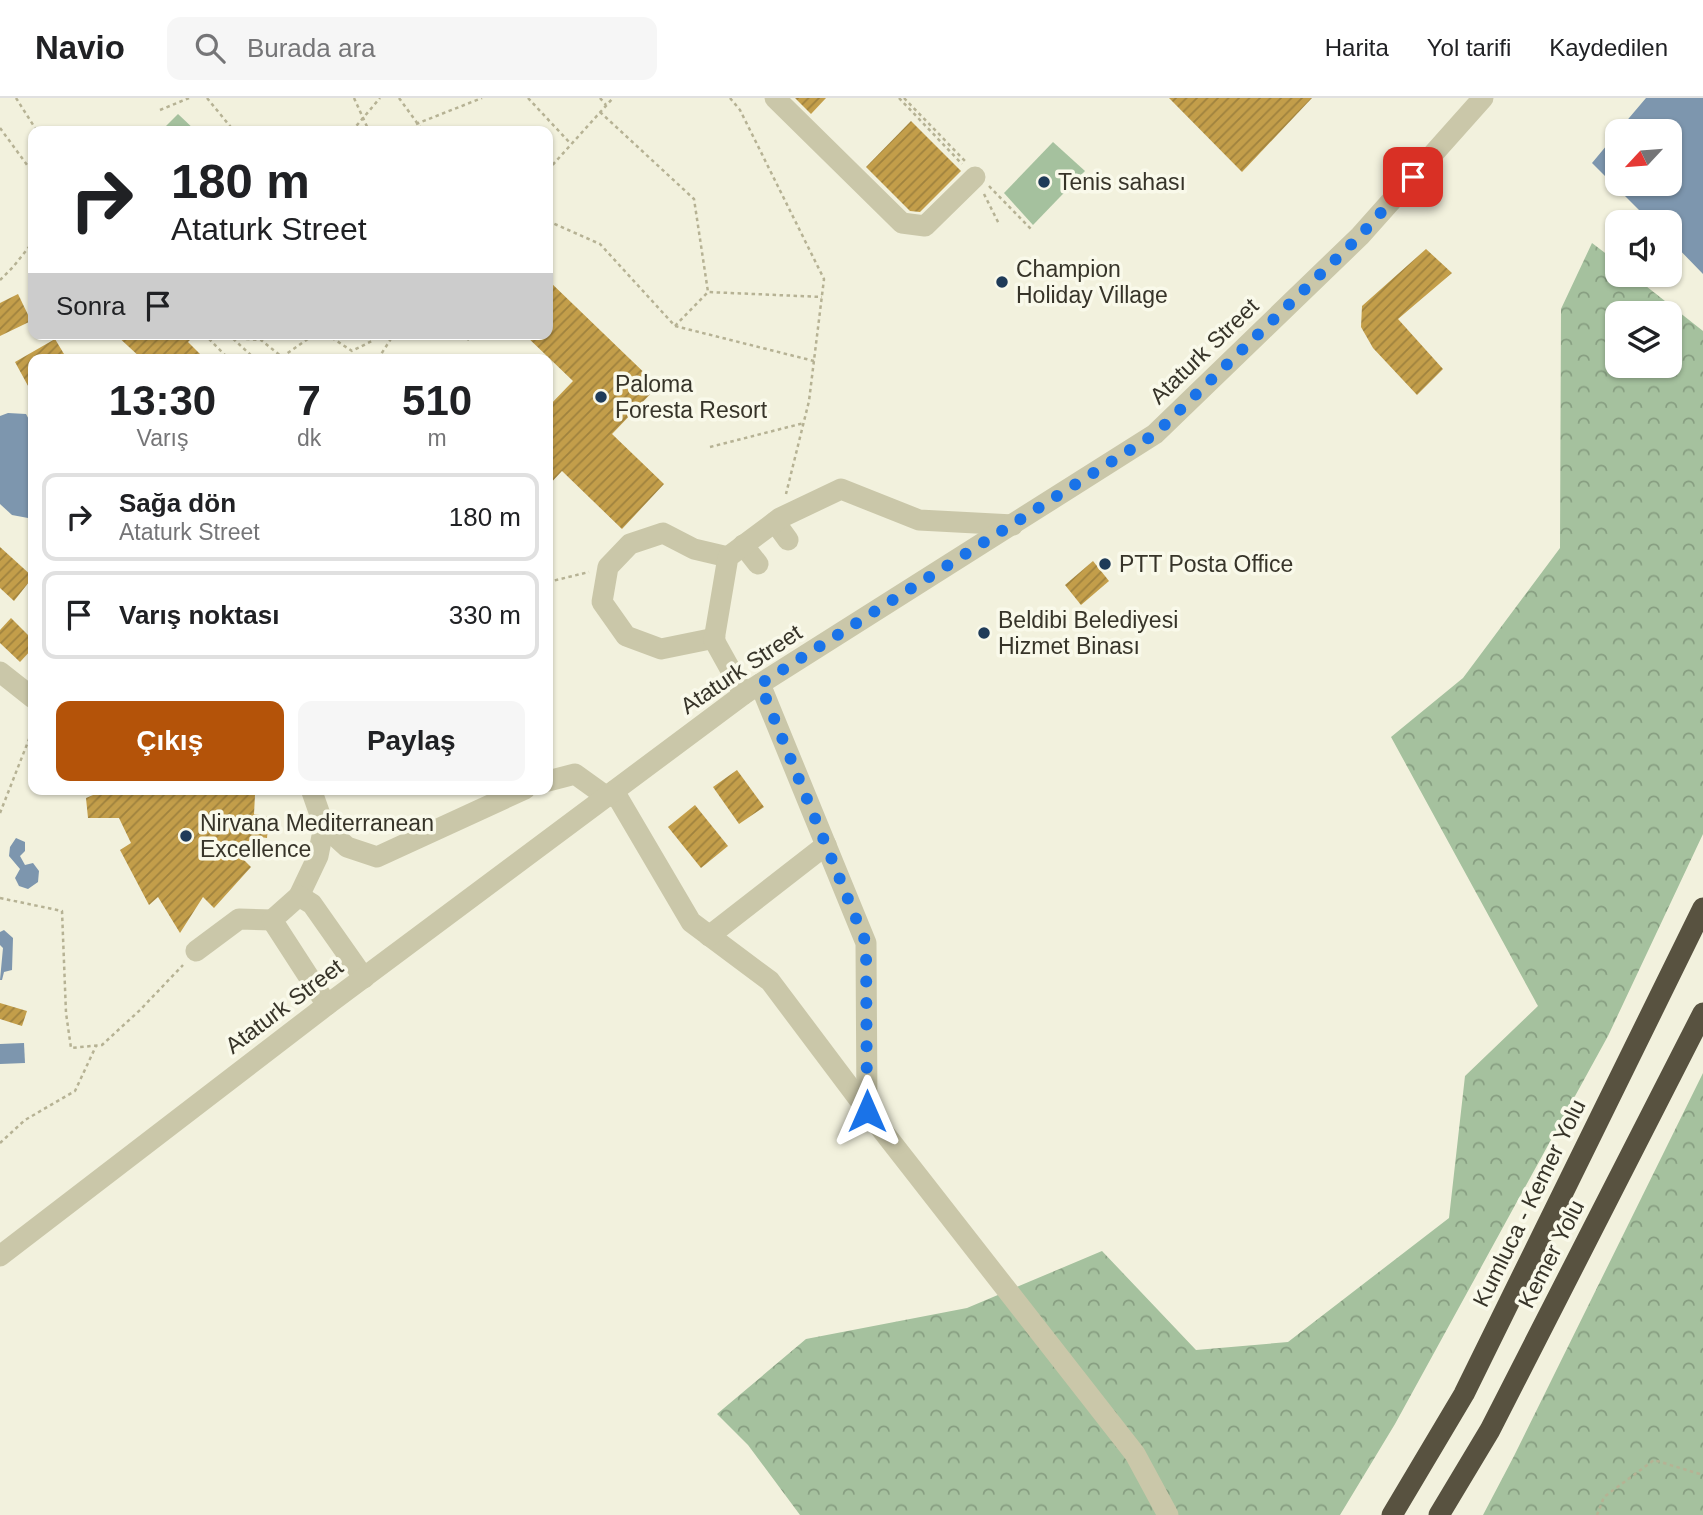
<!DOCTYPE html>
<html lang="tr">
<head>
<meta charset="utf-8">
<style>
  body { margin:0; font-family:Helvetica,sans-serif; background:#f6f6f6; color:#202124; height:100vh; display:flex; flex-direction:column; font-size:26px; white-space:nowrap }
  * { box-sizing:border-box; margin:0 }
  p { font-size:23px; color:#757577 }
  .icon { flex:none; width:38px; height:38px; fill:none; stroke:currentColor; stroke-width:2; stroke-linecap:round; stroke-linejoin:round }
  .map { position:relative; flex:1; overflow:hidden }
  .panel { position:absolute; left:28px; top:256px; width:525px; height:441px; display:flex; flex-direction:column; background:#fff; border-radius:14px; box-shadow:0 2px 5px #0004 }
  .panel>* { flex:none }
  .hud { position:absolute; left:28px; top:28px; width:525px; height:214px; border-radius:14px; box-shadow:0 2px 5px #0004; background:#fff; color:#202124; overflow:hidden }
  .needle { width:46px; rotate:244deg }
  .fabs { position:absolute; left:1605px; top:21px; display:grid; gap:14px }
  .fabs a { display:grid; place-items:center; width:77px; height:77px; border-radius:14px; background:#fff; box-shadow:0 2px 5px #0004; font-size:35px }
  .pin { position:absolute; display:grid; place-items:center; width:60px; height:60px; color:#fff; margin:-30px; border-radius:14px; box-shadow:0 4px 10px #0006 }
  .me { position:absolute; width:77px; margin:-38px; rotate:0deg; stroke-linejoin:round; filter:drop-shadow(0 0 5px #0008) }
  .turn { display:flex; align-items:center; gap:24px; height:147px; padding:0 28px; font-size:32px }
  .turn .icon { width:91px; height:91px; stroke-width:2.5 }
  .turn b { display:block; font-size:49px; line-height:60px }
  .then { display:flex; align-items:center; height:66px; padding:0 28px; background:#0003; gap:14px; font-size:26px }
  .eta { display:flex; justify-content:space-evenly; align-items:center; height:119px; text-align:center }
  .eta b { font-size:42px; font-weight:600; line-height:49px }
  .action { display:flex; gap:14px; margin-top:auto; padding:14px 28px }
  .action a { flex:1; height:80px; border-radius:14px; background:#b45309; color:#fff; font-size:28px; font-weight:600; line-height:80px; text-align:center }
  .action a+a { background:#f6f6f6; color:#202124 }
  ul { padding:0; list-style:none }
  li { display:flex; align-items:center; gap:21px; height:88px; margin:0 14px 10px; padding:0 14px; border:4px solid #e0e0e0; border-radius:14px }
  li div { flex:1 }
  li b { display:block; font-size:26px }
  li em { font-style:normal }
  header { display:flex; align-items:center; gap:42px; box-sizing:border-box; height:98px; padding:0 35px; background:#fff; border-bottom:2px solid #e0e0e0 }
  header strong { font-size:33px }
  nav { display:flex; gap:38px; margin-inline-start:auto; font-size:24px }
  .search { width:490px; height:63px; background:#f6f6f6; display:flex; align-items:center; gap:18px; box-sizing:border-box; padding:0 24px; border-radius:14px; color:#757577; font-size:26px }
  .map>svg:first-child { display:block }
  .grass { fill:#a5c19e }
  .forest { fill:url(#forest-crowns); fill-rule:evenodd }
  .water { fill:#7d96ae }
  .building { fill:url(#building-hatch) }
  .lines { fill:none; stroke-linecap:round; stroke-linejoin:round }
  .path { stroke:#b6b294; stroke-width:2.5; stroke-dasharray:3.5 3.5; stroke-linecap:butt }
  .minor { stroke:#cac7a9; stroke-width:21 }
  .highway { stroke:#585240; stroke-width:21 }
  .route { stroke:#1a73e8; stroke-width:12; stroke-dasharray:0 21.6 }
  .poi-dot { fill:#1f3b58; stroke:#f9f9ea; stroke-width:2.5 }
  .labels { text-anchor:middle; stroke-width:7; stroke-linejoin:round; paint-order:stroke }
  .poi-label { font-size:23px; fill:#373429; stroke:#f9f9ea; text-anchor:start }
  .street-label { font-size:23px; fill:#373429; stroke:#f9f9ea }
</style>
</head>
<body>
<header>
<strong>Navio</strong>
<div class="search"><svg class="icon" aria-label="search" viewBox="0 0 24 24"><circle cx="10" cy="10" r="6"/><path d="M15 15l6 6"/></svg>Burada ara</div>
<nav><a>Harita</a><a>Yol tarifi</a><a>Kaydedilen</a></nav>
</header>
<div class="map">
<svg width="1703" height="1417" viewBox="0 0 1703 1417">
  <defs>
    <pattern id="forest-crowns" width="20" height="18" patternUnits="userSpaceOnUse" patternTransform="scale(1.75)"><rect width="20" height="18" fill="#a5c19e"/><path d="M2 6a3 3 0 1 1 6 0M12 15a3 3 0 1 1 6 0" fill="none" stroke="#879e81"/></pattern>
    <pattern id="building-hatch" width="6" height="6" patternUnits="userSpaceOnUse" patternTransform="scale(1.75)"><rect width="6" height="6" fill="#c39e4a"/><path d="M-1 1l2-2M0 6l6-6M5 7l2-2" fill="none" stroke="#9f823e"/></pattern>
  </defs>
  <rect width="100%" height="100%" fill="#f2f1dd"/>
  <g class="grass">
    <polygon points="178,16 196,33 161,33"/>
    <polygon points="1053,44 1085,73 1033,127 1004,95"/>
  </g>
  <g class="forest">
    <path d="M 1592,145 L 1617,164 L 1617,177 L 1632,177 L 1703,233 L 1703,736 L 1608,938 L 1395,1326 L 1340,1417 L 800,1417 L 748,1347 L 717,1316 L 806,1241 L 967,1210 L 1102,1153 L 1196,1252 L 1288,1244 L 1449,1120 L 1465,978 L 1538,908 L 1391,639 L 1463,580 L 1560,450 L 1561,211 ZM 1617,215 L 1670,215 L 1670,268 L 1617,268 Z"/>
    <polygon points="1703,975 1703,1417 1483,1417 1514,1358"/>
  </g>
  <g class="water">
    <polygon points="1646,0 1703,0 1703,176 1670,142 1670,124 1651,124 1592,65 1617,35 1617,86 1670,86 1670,33 1618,33"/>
    <polygon points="8,315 26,316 33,329 33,417 28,420 12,417 0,406 0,318"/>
    <polygon points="16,740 25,744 25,753 20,758 25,767 33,765 39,773 38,784 28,791 19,788 15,780 20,771 9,758 10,749"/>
    <polygon points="4,832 13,840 12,872 4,874 2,882 0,882 3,850 0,847 0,834"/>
    <polygon points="24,945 25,965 0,966 0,946"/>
  </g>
  <g class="building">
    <polygon points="795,0 826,0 811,16"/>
    <polygon points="1169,0 1312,0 1242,74"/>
    <polygon points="911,23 961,73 920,114 910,113 866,69"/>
    <polygon points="1426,151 1452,175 1398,221 1443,271 1417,297 1373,250 1361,229 1362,208"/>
    <polygon points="548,182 658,288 612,336 664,386 622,431 562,373 548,388 548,309 573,283 524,236 548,236"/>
    <polygon points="18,196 31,223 0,238 0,205"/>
    <polygon points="115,236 196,236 188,244 205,261 142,261"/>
    <polygon points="55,241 67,261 33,261 33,297 15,264"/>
    <polygon points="0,449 33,479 14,503 0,490"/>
    <polygon points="1093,463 1109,483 1081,507 1065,487"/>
    <polygon points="11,520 33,542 33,550 20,564 0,545 0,532"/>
    <polygon points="737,672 764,709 739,726 713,689"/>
    <polygon points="107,691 221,691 222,695 255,697 254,716 269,719 267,740 253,738 238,756 251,769 214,810 203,799 180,835 158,799 149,807 120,752 131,745 119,720 88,720 86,700"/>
    <polygon points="695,707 728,748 701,770 668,729"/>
    <polygon points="0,905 27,913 22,928 0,921"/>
  </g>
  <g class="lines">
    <g class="path">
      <polyline points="16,0 37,33"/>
      <polyline points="207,0 234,33"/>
      <polyline points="354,0 369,33"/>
      <polyline points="399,0 423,33"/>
      <polyline points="528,0 570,45"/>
      <polyline points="600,0 606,7"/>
      <polyline points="730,0 740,12 824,181 809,303 786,396"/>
      <polyline points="899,0 962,66"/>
      <polyline points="904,0 965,63"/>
      <polyline points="160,12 189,0"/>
      <polyline points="600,14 694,101 708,194"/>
      <polyline points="416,26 482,0"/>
      <polyline points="0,30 33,75"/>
      <polyline points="352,33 380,0"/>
      <polyline points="548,72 613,0"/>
      <polyline points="989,88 1031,131"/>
      <polyline points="984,96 999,126"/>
      <polyline points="548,123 600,146 675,228 814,263"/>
      <polyline points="0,182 13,169 33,144"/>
      <polyline points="675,228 708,194 822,199"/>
      <polyline points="204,236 229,261"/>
      <polyline points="228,236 255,261"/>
      <polyline points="326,236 352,253 372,243 377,236"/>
      <polyline points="461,236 469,242"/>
      <polyline points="232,240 261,242 282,259 315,236"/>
      <polyline points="378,261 394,236"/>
      <polyline points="710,349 804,325"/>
      <polyline points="548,484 589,474"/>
      <polyline points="0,715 33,631"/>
      <polyline points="0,800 62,813 66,915 71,950 102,947 140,912 183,867"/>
      <polyline points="0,1045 25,1022 75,993 96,948"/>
      <polyline points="1597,1417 1604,1399 1654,1362 1703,1377"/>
    </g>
    <g class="minor">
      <polyline points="775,0 902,125 925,128 975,79"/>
      <polyline points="775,424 788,442"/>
      <polyline points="743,447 758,466"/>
      <polyline points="715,540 661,551 626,538 602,504 608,469 630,446 663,435 694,451 728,459"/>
      <polyline points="0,574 33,600"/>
      <polyline points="760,586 866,845 867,1013"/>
      <polyline points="744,596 714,542 728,459 780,420 841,391 919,422 1013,427"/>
      <polyline points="548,683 575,676 607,699"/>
      <polyline points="614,693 691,824 770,883 882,1032 1135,1356 1168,1417"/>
      <polyline points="324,728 347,749 377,759 525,691"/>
      <polyline points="299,798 318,758 324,728 311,691"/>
      <polyline points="709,838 826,747"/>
      <polyline points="196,853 239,821 272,822"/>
      <polyline points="327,907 272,822 299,798 312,806 364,880"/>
      <polyline points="0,1158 327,907 744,596 1155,336 1360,138 1483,0"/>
    </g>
    <g class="highway">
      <polyline points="1392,1417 1464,1296 1703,810"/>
      <polyline points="1439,1417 1490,1332 1703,915"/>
    </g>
  </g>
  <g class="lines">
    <polyline class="route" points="867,1013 866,845 760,586 1155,336 1360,138 1413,79"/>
  </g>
  <g class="poi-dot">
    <circle cx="1044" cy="84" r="7"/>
    <circle cx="1002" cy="184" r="7"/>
    <circle cx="601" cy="299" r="7"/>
    <circle cx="1105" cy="466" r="7"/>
    <circle cx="984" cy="535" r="7"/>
    <circle cx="186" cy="738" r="7"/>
  </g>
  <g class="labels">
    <g class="poi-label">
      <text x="1058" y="92">Tenis sahası</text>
      <text x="1016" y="179">Champion<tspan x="1016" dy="26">Holiday Village</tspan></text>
      <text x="615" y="294">Paloma<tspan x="615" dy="26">Foresta Resort</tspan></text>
      <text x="1119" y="474">PTT Posta Office</text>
      <text x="998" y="530">Beldibi Belediyesi<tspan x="998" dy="26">Hizmet Binası</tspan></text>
      <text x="200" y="733">Nirvana Mediterranean<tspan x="200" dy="26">Excellence</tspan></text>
    </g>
    <g class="street-label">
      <text transform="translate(1204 253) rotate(-44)" y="8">Ataturk Street</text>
      <text transform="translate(741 571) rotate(-34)" y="8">Ataturk Street</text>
      <text transform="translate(284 908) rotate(-37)" y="8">Ataturk Street</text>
      <text transform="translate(1529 1105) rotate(-64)" y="8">Kumluca - Kemer Yolu</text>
      <text transform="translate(1551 1156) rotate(-63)" y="8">Kemer Yolu</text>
    </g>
  </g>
</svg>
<div class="fabs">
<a><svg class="needle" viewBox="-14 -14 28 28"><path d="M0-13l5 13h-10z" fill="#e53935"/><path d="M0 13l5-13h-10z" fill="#757577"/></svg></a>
<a><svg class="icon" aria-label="sound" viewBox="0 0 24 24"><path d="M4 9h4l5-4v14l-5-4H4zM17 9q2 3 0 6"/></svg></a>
<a><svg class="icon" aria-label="layers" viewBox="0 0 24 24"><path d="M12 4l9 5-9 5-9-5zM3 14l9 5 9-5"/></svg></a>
</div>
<div class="pin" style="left:1413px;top:79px;background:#d93025"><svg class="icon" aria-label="arrive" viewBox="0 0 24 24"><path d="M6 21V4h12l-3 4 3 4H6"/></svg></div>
<svg class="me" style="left:867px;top:1013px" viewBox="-20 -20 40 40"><path d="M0-17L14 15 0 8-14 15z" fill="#1a73e8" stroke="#fff" stroke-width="4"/></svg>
<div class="hud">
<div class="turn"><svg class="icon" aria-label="right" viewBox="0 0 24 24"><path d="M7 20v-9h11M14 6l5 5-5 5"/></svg><div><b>180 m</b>Ataturk Street</div></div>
<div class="then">Sonra<svg class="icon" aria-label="arrive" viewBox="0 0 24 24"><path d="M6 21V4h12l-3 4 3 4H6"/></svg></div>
</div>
<section class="panel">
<div class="eta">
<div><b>13:30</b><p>Varış</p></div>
<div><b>7</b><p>dk</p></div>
<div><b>510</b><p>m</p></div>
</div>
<ul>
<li><svg class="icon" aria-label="right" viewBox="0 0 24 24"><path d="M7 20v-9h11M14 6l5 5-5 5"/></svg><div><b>Sağa dön</b><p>Ataturk Street</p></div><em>180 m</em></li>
<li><svg class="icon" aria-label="arrive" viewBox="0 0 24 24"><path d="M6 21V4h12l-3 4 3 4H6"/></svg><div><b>Varış noktası</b></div><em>330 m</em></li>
</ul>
<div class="action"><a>Çıkış</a><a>Paylaş</a></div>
</section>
</div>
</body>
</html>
